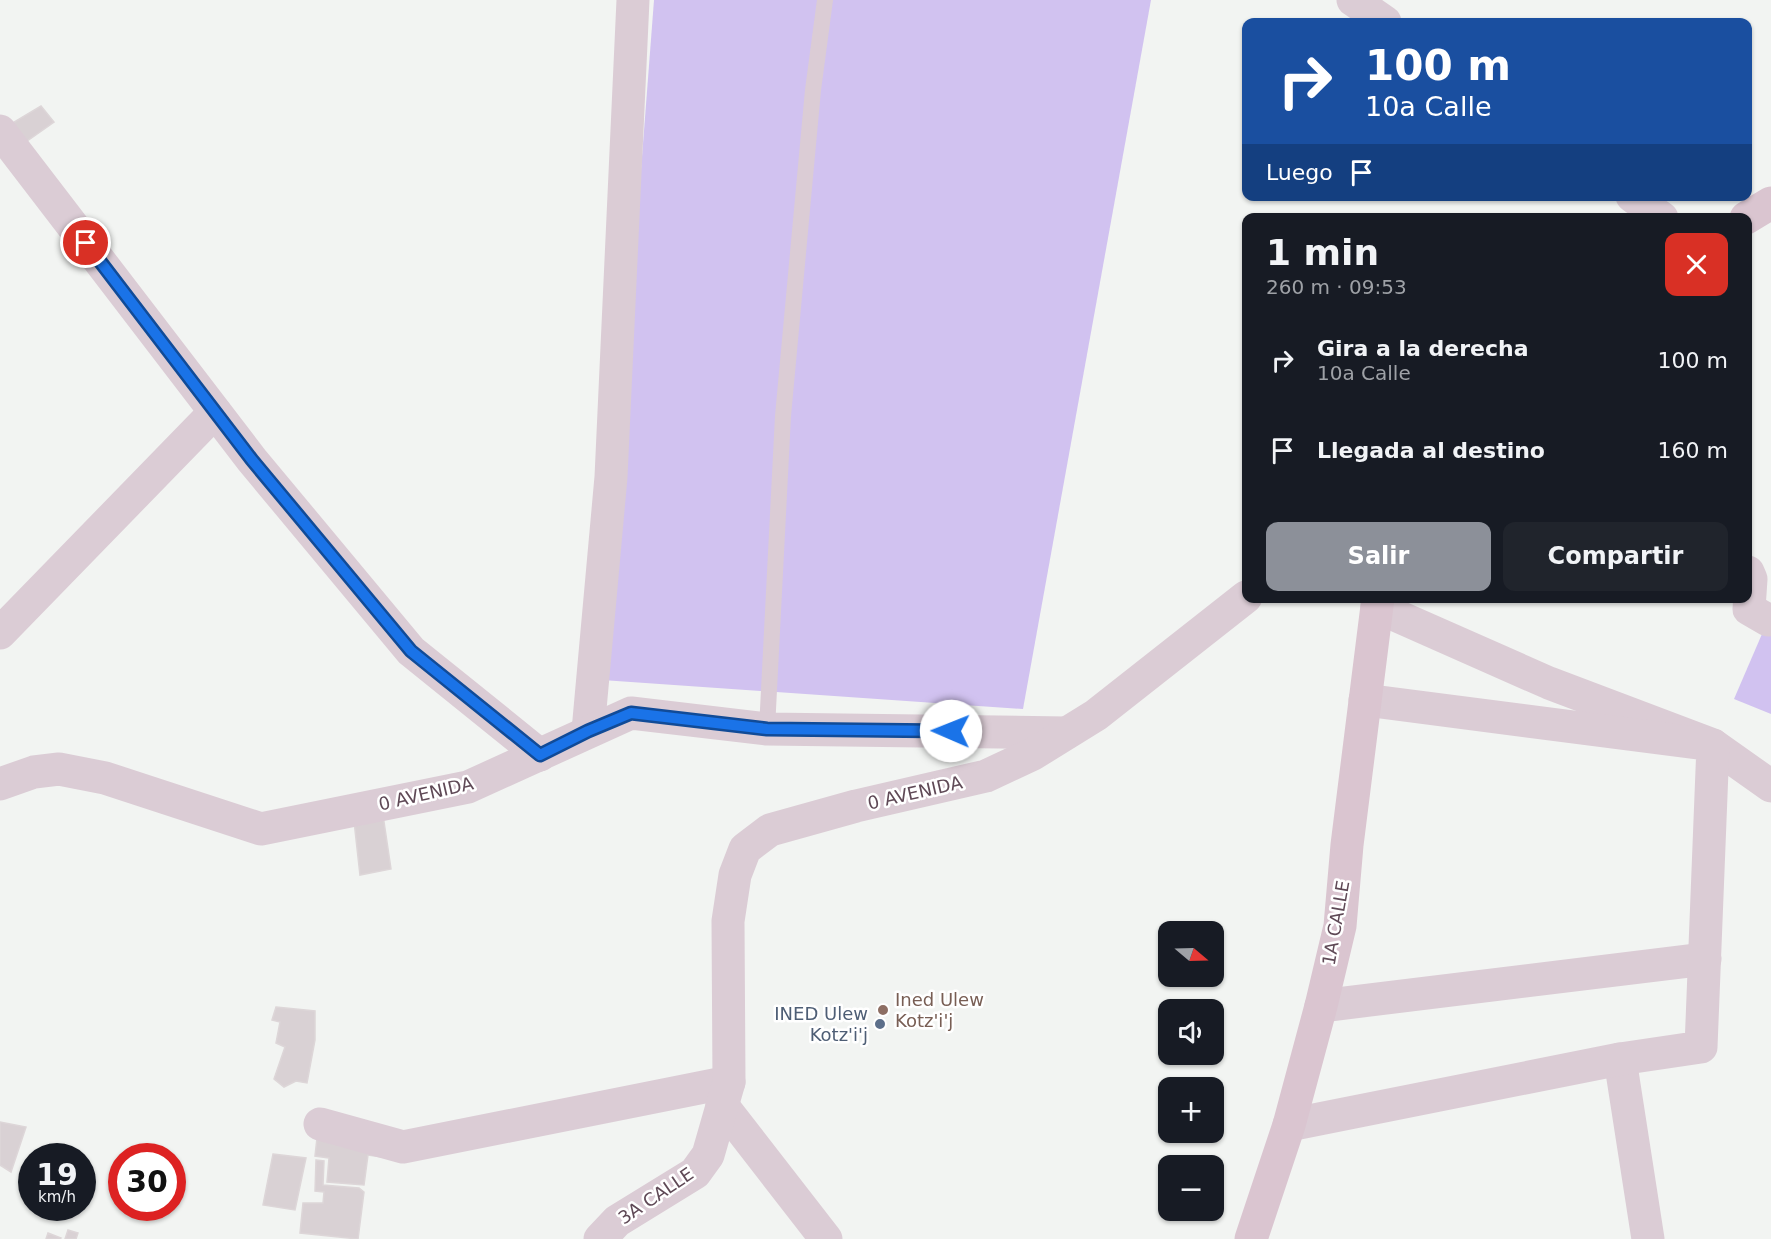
<!DOCTYPE html>
<html lang="es">
<head>
<meta charset="utf-8">
<style>
  body { margin:0; font-family:"DejaVu Sans",sans-serif; background:#20242c; color:#f1f3f6; height:100vh; display:flex; flex-direction:column; font-size:22px; white-space:nowrap }
  * { box-sizing:border-box; margin:0 }
  p { font-size:20px; color:#9ea1a6 }
  .icon { flex:none; width:33px; height:33px; fill:none; stroke:currentColor; stroke-width:2; stroke-linecap:round; stroke-linejoin:round }
  .map { position:relative; flex:1; overflow:hidden }
  .drawer { position:absolute; left:1242px; top:213px; width:510px; height:390px; display:flex; flex-direction:column; background:#171b24; border-radius:12px; box-shadow:0 2px 4px #0004 }
  .drawer>* { flex:none }
  .banner { position:absolute; left:1242px; top:18px; width:510px; height:183px; border-radius:12px; box-shadow:0 2px 4px #0004; background:#1a4fa0; color:#fff; overflow:hidden }
  .needle { width:39px; rotate:109deg }
  .tools { position:absolute; left:1158px; top:921px; display:grid; gap:12px }
  .tools a { display:grid; place-items:center; width:66px; height:66px; border-radius:12px; background:#171b24; box-shadow:0 2px 4px #0004; font-size:30px }
  .speed { position:absolute; left:18px; top:1143px; display:flex; gap:12px; font-size:30px; font-weight:700; text-align:center }
  .speed>* { display:grid; place-content:center; width:78px; height:78px; border-radius:50%; background:#171b24; box-shadow:0 2px 4px #0004; line-height:1 }
  .speed small { font-size:15px; font-weight:400 }
  .speed .limit { border:9px solid #d22; background:#fff; color:#111 }
  .pin { position:absolute; display:grid; place-items:center; width:51px; height:51px; color:#fff; margin:-26px; border:3px solid #fff; border-radius:50%; box-shadow:0 2px 6px #0007 }
  .me { position:absolute; width:66px; margin:-33px; rotate:271deg; stroke-linejoin:round; filter:drop-shadow(0 0 4px #0008) }
  .turn { display:flex; align-items:center; gap:21px; height:126px; padding:0 24px; font-size:27px }
  .turn .icon { width:78px; height:78px; stroke-width:2.5 }
  .turn b { display:block; font-size:42px; line-height:51px }
  .then { display:flex; align-items:center; height:57px; padding:0 24px; background:#0003; gap:12px; font-size:22px }
  .round { display:grid; place-items:center; flex:none; width:63px; height:63px; border-radius:12px; background:#20242c }
  .head { display:flex; align-items:center; justify-content:space-between; height:102px; padding:0 24px }
  h1 { font-size:36px; font-weight:700; line-height:45px }
  .cta { display:flex; gap:12px; margin-top:auto; padding:12px 24px }
  .cta a { flex:1; height:69px; border-radius:12px; background:#8c9099; color:#fff; font-size:24px; font-weight:700; line-height:69px; text-align:center }
  .cta a+a { background:#20242c; color:#f1f3f6 }
  ul { padding:0; list-style:none }
  li { display:flex; align-items:center; gap:18px; height:90px; padding:0 24px }
  li div { flex:1 }
  li b { display:block; font-size:22px }
  li em { font-style:normal }
  .map>svg:first-child { display:block }
  .green { fill:#d1c2f0 }
  .building { fill:#d9d1d4; stroke:#ddd6d8; stroke-width:1.5 }
  .lines { fill:none; stroke-linecap:round; stroke-linejoin:round }
  .lane { stroke:#dbccd5; stroke-width:16 }
  .street { stroke:#dbccd5; stroke-width:33 }
  .secondary { stroke:#dac5d0; stroke-width:33 }
  .route-casing { stroke:#114b97; stroke-width:15 }
  .route { stroke:#1a73e8; stroke-width:10 }
  .education-dot { fill:#8d6e63; stroke:#fff; stroke-width:2 }
  .service-dot { fill:#5c6f8a; stroke:#fff; stroke-width:2 }
  .labels { text-anchor:middle; stroke-width:5; stroke-linejoin:round; paint-order:stroke }
  .street-label { font-size:18px; fill:#5f4956; stroke:#fff }
  .education-label { font-size:18px; fill:#785e54; stroke:#fff; text-anchor:start }
  .service-label { font-size:18px; fill:#4e5e75; stroke:#fff; text-anchor:end }
</style>
</head>
<body>
<div class="map">
<svg width="1771" height="1239" viewBox="0 0 1771 1239">
  <rect width="100%" height="100%" fill="#f2f4f2"/>
  <g class="green">
    <polygon points="654,0 1151,0 1023,709 602,680"/>
    <polygon points="1768,620 1771,622 1771,714 1734,699"/>
  </g>
  <g class="building">
    <polygon points="41,106 54,122 27,141 9,125"/>
    <polygon points="383,815 391,869 360,875 354,821"/>
    <polygon points="276,1007 315,1011 315,1040 307,1083 296,1081 284,1087 274,1079 285,1047 276,1043 280,1022 272,1020"/>
    <polygon points="0,1122 26,1127 11,1172 0,1165"/>
    <polygon points="318,1129 382,1157 368,1155 364,1185 327,1182 329,1158 315,1156"/>
    <polygon points="273,1154 306,1158 295,1210 263,1205"/>
    <polygon points="316,1160 324,1161 323,1185 359,1188 364,1192 358,1239 300,1233 303,1203 323,1203 324,1192 315,1191"/>
    <polygon points="68,1230 78,1233 76,1239 65,1239"/>
    <polygon points="48,1233 61,1238 60,1239 46,1239"/>
  </g>
  <g class="lines">
    <polyline class="lane" points="767,729 783,416 813,90 825,0"/>
    <g class="street">
      <polyline points="1353,0 1385,22"/>
      <polyline points="0,131 252,460 411,651 540,755"/>
      <polyline points="1632,196 1662,218"/>
      <polyline points="1748,572 1751,579 1749,609 1768,620"/>
      <polyline points="1377,607 1549,683 1713,745 1771,786"/>
      <polyline points="0,633 215,412"/>
      <polyline points="588,731 611,477 633,0"/>
      <polyline points="0,784 34,772 59,769 105,778 261,829 468,787 631,713 767,729 1066,733"/>
      <polyline points="1321,1006 1705,959"/>
      <polyline points="1620,1059 1648,1239"/>
      <polyline points="722,1105 826,1239"/>
      <polyline points="320,1124 403,1147 729,1082"/>
      <polyline points="1289,1125 1620,1059 1701,1047 1713,745 1365,700"/>
      <polyline points="600,1239 617,1221 695,1173 708,1155 729,1082 728,921 735,875 745,849 770,830 856,806 986,776 1033,754 1096,715 1246,597"/>
    </g>
    <g class="secondary">
      <polyline points="1746,218 1771,203"/>
      <polyline points="1251,1239 1289,1125 1321,1006 1340,926 1347,845 1378,598"/>
    </g>
  </g>
  <g class="lines">
    <defs>
      <polyline id="route" points="86,243 252,460 411,651 540,755 588,731 631,713 767,729 951,731"/>
    </defs>
    <use href="#route" class="route-casing"/>
    <use href="#route" class="route"/>
  </g>
  <circle class="education-dot" cx="883" cy="1010" r="6"/>
  <circle class="service-dot" cx="880" cy="1024" r="6"/>
  <g class="labels">
    <g class="street-label">
      <text transform="translate(915 793) rotate(-13)" y="6">0 AVENIDA</text>
      <text transform="translate(426 794) rotate(-13)" y="6">0 AVENIDA</text>
      <text transform="translate(1336 923) rotate(-80)" y="6">1A CALLE</text>
      <text transform="translate(656 1196) rotate(-34)" y="6">3A CALLE</text>
    </g>
    <g class="education-label">
      <text x="895" y="1006">Ined Ulew<tspan x="895" dy="21">Kotz'i'j</tspan></text>
    </g>
    <g class="service-label">
      <text x="868" y="1020">INED Ulew<tspan x="868" dy="21">Kotz'i'j</tspan></text>
    </g>
  </g>
</svg>
<div class="tools">
<a><svg class="needle" viewBox="-14 -14 28 28"><path d="M0-13l5 13h-10z" fill="#e53935"/><path d="M0 13l5-13h-10z" fill="#9ea1a6"/></svg></a>
<a><svg class="icon" aria-label="sound" viewBox="0 0 24 24"><path d="M4 9h4l5-4v14l-5-4H4zM17 9q2 3 0 6"/></svg></a>
<a>+</a>
<a>−</a>
</div>
<div class="speed"><div>19<small>km/h</small></div><div class="limit">30</div></div>
<div class="pin" style="left:86px;top:243px;background:#d93025"><svg class="icon" aria-label="arrive" viewBox="0 0 24 24"><path d="M6 21V4h12l-3 4 3 4H6"/></svg></div>
<svg class="me" style="left:951px;top:731px" viewBox="-20 -20 40 40"><circle r="19" fill="#fff"/><path d="M0-13L10 11 0 6-10 11z" fill="#1a73e8"/></svg>
<div class="banner">
<div class="turn"><svg class="icon" aria-label="right" viewBox="0 0 24 24"><path d="M7 20v-9h11M14 6l5 5-5 5"/></svg><div><b>100 m</b>10a Calle</div></div>
<div class="then">Luego<svg class="icon" aria-label="arrive" viewBox="0 0 24 24"><path d="M6 21V4h12l-3 4 3 4H6"/></svg></div>
</div>
<section class="drawer">
<div class="head"><div><h1>1 min</h1><p>260 m · 09:53</p></div><a class="round" style="background:#d93025;color:#fff"><svg class="icon" aria-label="close" viewBox="0 0 24 24"><path d="M6 6l12 12M18 6L6 18"/></svg></a></div>
<ul>
<li><svg class="icon" aria-label="right" viewBox="0 0 24 24"><path d="M7 20v-9h11M14 6l5 5-5 5"/></svg><div><b>Gira a la derecha</b><p>10a Calle</p></div><em>100 m</em></li>
<li><svg class="icon" aria-label="arrive" viewBox="0 0 24 24"><path d="M6 21V4h12l-3 4 3 4H6"/></svg><div><b>Llegada al destino</b></div><em>160 m</em></li>
</ul>
<div class="cta"><a>Salir</a><a>Compartir</a></div>
</section>
</div>
</body>
</html>
